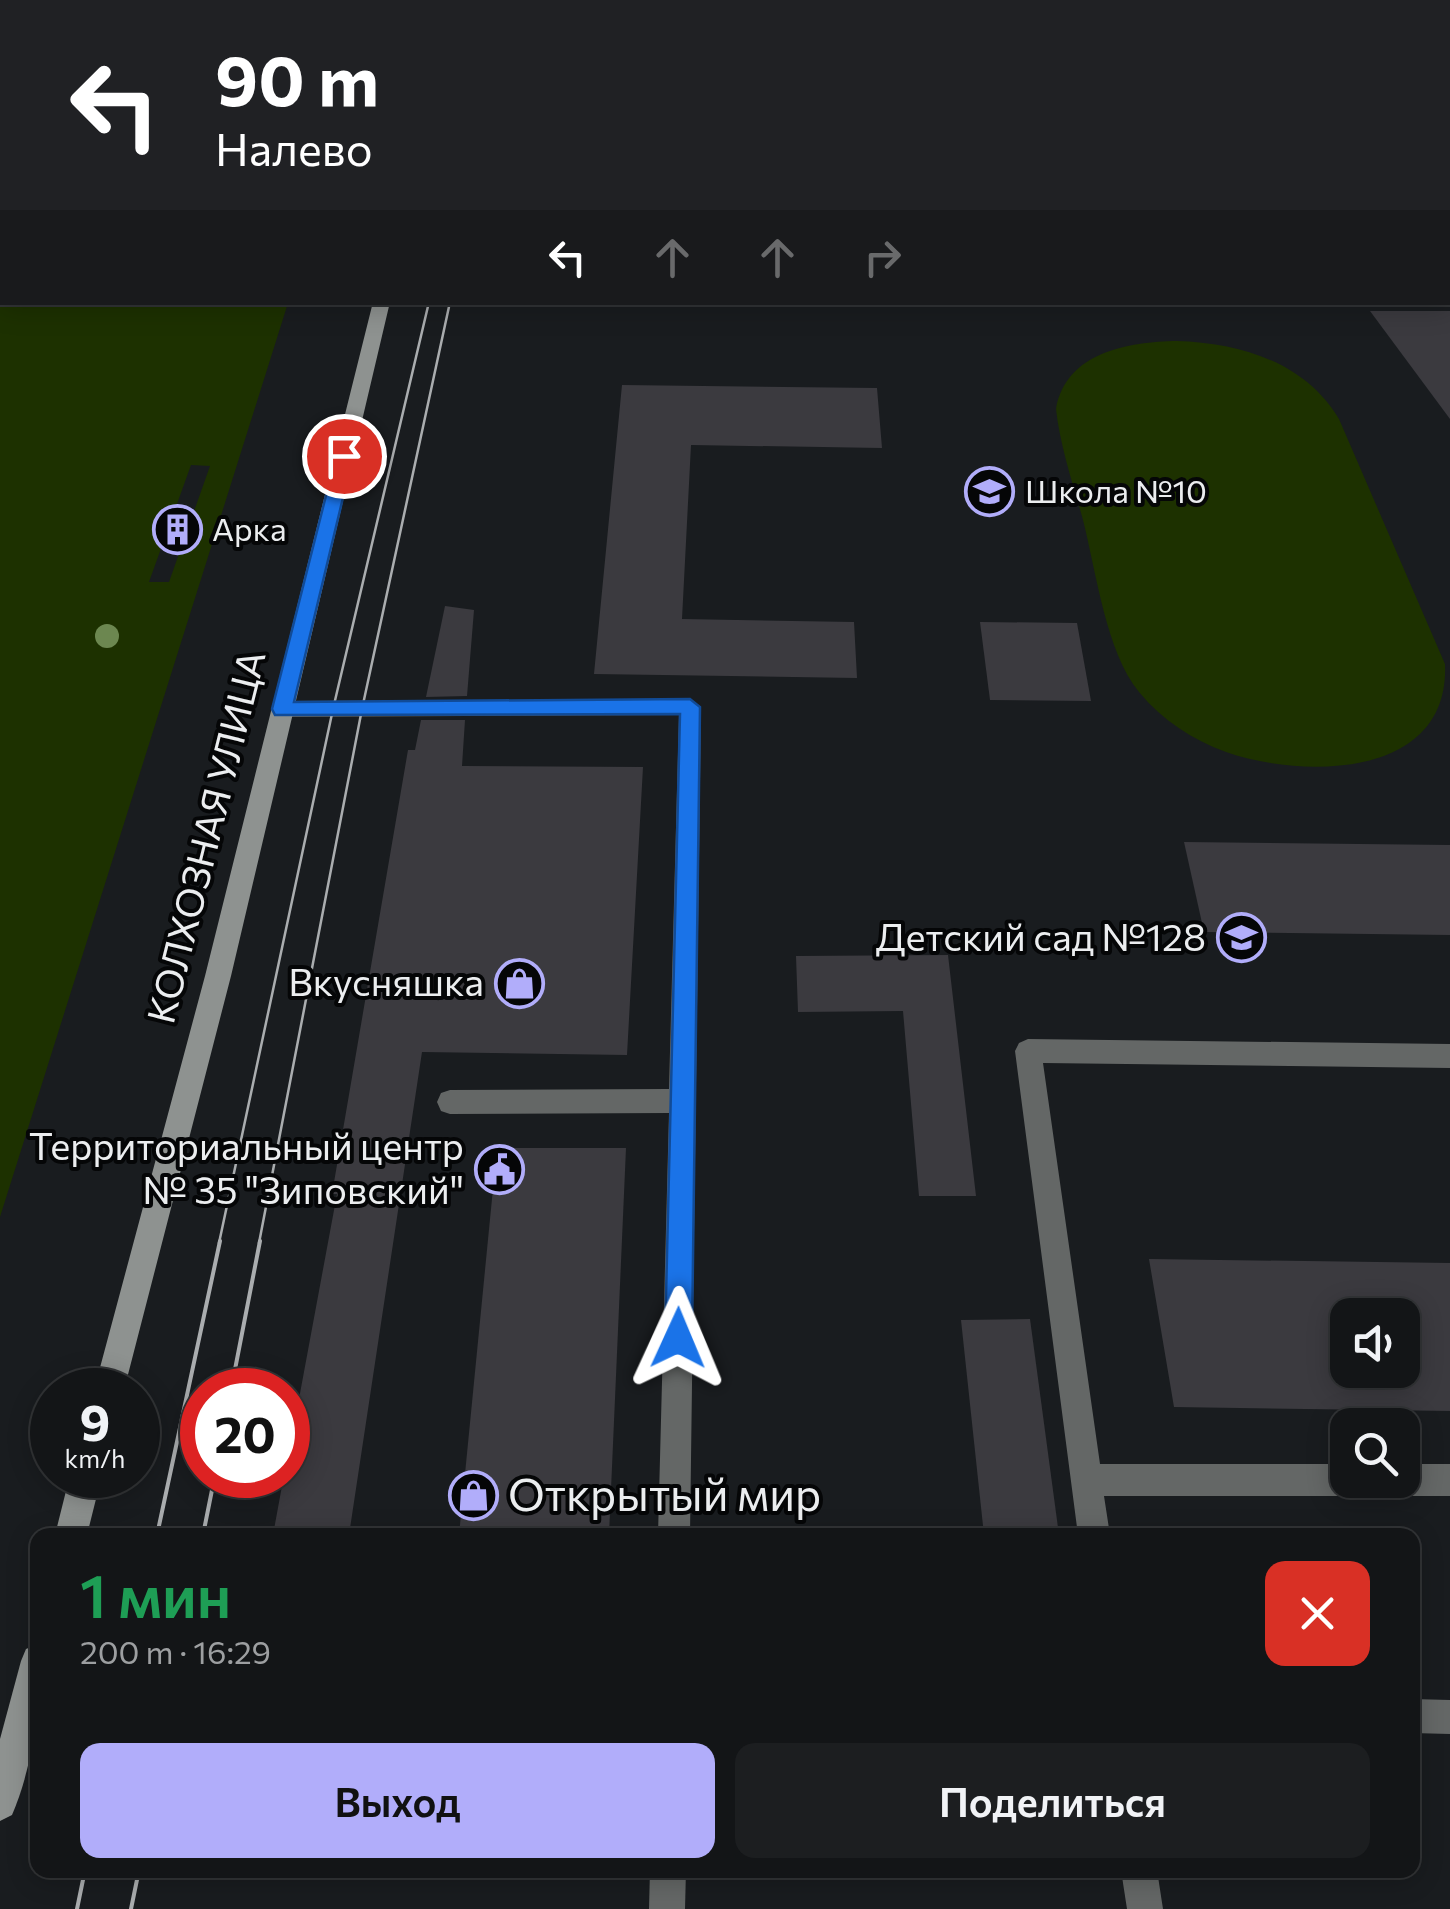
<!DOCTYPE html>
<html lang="ru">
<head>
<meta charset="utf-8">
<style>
  body { margin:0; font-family:Commissioner,sans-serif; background:#1c1e20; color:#f1f3f6; height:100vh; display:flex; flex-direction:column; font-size:38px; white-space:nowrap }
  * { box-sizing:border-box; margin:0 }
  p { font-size:32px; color:#9d9fa1 }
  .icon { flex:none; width:55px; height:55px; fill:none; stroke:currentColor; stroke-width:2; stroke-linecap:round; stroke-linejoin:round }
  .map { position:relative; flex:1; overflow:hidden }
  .panel { position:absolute; left:30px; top:1528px; width:1390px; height:350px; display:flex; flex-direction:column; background:#131517; border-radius:20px; box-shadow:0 5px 25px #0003,0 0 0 2px #323436 }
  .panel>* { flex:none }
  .top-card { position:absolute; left:0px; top:0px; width:1450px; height:305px; box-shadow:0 5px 25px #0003,0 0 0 2px #323436; background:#202124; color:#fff; overflow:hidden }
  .buttons { position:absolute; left:1330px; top:1298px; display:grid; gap:20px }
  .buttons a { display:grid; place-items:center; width:90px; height:90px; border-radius:20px; background:#131517; box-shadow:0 5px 25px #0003,0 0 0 2px #323436; font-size:50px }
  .speed { position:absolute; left:30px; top:1368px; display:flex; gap:20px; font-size:50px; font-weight:700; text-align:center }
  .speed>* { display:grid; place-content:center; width:130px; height:130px; border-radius:50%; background:#131517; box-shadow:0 5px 25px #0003,0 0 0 2px #323436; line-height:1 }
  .speed small { font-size:25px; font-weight:400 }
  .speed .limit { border:15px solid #d22; background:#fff; color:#111 }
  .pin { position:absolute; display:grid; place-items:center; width:85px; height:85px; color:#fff; margin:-42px; border:5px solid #fff; border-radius:50%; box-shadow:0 2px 10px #0007 }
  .me { position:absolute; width:110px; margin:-55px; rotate:1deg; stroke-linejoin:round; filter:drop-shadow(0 0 8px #0008) }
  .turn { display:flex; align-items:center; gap:35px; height:210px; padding:0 50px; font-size:45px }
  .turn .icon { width:130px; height:130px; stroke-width:2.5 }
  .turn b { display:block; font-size:70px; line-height:85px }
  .lanes { display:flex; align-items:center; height:95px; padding:0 50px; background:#0003; justify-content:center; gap:50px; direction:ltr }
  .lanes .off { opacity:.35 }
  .round { display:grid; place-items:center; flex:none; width:105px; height:105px; border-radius:20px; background:#1c1e20 }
  .headline { display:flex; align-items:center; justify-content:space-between; height:170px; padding:0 50px }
  h1 { font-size:60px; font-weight:600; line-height:75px; color:#1e9e55 }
  .primary-button { display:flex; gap:20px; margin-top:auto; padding:20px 50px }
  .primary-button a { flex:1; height:115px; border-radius:20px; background:#b1adfa; color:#111; font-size:40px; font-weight:600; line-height:115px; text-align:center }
  .primary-button a+a { background:#1c1e20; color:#f1f3f6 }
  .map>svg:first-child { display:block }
  .green { fill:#1d3100; fill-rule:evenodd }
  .building { fill:#3b3a3f; fill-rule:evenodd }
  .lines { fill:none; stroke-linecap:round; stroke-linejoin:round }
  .lane { fill:#646766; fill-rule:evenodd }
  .street { fill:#646766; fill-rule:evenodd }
  .secondary { fill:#8e9290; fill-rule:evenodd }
  .tram-far1 { stroke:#aaadaf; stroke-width:2.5 }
  .tram { stroke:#aaadaf; stroke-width:4 }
  .tree { fill:#6c8750 }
  .route { fill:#1a73e8; stroke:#114b97; stroke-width:2.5 }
  .labels { text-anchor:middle; stroke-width:8; stroke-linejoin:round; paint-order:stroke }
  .far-poi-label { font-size:32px; fill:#ebedef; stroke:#050607; text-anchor:start }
  .street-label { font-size:38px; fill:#ebedef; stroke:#050607 }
  .poi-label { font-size:38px; fill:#ebedef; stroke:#050607; text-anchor:end }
  .near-poi-label { font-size:45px; fill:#ebedef; stroke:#050607; text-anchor:start }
</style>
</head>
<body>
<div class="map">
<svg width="1450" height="1909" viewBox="0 0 1450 1909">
  <rect width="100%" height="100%" fill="#191c1f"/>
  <g class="green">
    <path d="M 0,0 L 387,0 L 2,2 L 2,302 L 288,303 L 0,1217 ZM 191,465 L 210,466 L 169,582 L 149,582 Z"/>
    <path d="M 1177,341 C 1240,343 1305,362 1339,419 L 1445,664 C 1450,779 1303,779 1226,752 C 1193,740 1162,720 1139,692 C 1106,652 1096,571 1083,520 C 1073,484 1060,446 1056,409 C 1066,352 1128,342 1177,341 Z"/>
  </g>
  <g class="building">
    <polygon points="1370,311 1450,311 1450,419"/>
    <polygon points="622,385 877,388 882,448 691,445 682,619 854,622 857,678 594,674"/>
    <polygon points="445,606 474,610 467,696 426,697"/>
    <polygon points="980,622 1077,623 1091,701 990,700"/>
    <polygon points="421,720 465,720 462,766 643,767 627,1055 422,1052 349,1535 273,1535 284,1475 288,1475 288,1458 337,1194 332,1194 408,750 415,750"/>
    <polygon points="1184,842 1450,845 1450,935 1204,932"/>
    <polygon points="948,955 976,1196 919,1196 903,1011 798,1012 796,956"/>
    <polygon points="497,1148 626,1148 609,1535 459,1535"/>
    <path d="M 1149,1259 L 1450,1263 L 1450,1411 L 1174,1407 ZM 1348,1315 L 1402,1315 L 1402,1370 L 1348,1370 Z"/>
    <polygon points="1030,1319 1059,1535 984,1535 961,1320"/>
  </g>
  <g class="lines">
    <g class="lane">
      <polygon points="719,0 733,0 733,2 720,2"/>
      <polygon points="1379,0 1394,0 1396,2 1381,2"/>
      <rect x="1448" y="56" width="2" height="10"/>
      <polygon points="690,699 701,707 690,1535 658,1535 669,1113 450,1114 441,1111 437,1102 441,1093 450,1090 669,1089 679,715 282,717 271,709 282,701"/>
      <polygon points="1028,1039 1450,1044 1450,1068 1043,1063 1100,1464 1348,1464 1348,1480 1364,1480 1359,1491 1348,1496 1104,1496 1110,1535 1078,1535 1015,1051 1019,1043"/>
      <polygon points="1402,1464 1450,1464 1450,1496 1402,1496 1391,1491 1386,1480 1402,1480"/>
      <polygon points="1412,1699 1450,1700 1450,1734 1412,1733"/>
      <polygon points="650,1870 686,1870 685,1909 649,1909"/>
      <polygon points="1121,1870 1157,1870 1163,1909 1127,1909"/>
    </g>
    <g class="street">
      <polygon points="1289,0 1303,0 1305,2 1291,2"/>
      <polygon points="1448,164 1450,165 1450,176 1448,175"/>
    </g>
    <g class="secondary">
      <polygon points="373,302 390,302 231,976 124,1390 94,1390 205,976"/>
      <polygon points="70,1475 102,1475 87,1535 55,1535"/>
      <path d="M 38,1644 C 38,1704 36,1759 12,1815 L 0,1821 L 0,1739 L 21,1661 L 26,1649 Z"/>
    </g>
    <g class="tram-far1">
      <polyline points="219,1243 333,709 429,302"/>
      <polyline points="259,1243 362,709 450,302"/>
    </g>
    <g class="tram">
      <polyline points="231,1390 260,1241"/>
      <polyline points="157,1535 220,1241"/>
      <polyline points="203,1535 215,1475"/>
      <polyline points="77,1909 85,1870"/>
      <polyline points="131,1909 139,1870"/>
    </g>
  </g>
  <circle class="tree" cx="107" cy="636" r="12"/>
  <polygon class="route" points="344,451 353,456 294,702 690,699 700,707 692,1338 688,1347 678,1351 669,1347 665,1338 680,714 275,715 272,709 336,456"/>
  <defs>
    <symbol id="school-ring" viewBox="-11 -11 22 22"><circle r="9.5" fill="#050607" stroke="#b1adfa" stroke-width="1.5"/><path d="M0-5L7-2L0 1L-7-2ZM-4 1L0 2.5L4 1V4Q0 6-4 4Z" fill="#b1adfa"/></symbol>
    <symbol id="building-ring" viewBox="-11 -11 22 22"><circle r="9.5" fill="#050607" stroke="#b1adfa" stroke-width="1.5"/><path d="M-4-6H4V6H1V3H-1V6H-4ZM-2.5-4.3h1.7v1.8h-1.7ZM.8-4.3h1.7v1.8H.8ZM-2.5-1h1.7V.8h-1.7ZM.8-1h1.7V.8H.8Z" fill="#b1adfa"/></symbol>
    <symbol id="shop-ring" viewBox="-11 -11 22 22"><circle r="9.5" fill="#050607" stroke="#b1adfa" stroke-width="1.5"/><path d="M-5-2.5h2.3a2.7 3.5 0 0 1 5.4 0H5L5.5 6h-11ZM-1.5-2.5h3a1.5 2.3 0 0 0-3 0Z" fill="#b1adfa"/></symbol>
    <symbol id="civic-ring" viewBox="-11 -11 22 22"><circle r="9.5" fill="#050607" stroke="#b1adfa" stroke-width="1.5"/><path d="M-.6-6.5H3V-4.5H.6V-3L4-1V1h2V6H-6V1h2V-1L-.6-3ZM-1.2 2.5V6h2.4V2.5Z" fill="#b1adfa"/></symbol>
  </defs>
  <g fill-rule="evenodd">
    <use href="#school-ring" x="962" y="464" width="55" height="55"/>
    <use href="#building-ring" x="150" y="502" width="55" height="55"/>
    <use href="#school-ring" x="1214" y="910" width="55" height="55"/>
    <use href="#shop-ring" x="492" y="956" width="55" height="55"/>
    <use href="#civic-ring" x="472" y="1142" width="55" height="55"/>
    <use href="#shop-ring" x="446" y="1468" width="55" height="55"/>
  </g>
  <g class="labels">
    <g class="far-poi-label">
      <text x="1025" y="503">Школа №10</text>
      <text x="212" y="541">Арка</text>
    </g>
    <g class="street-label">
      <text transform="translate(207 837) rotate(-76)" y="13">КОЛХОЗНАЯ УЛИЦА</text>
    </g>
    <g class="poi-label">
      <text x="1206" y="951">Детский сад №128</text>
      <text x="484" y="996">Вкусняшка</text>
      <text x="464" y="1160">Территориальный центр<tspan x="464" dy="44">№ 35 "Зиповский"</tspan></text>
    </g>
    <g class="near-poi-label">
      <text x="508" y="1511">Открытый мир</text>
    </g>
  </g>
</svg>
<div class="buttons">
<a><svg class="icon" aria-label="sound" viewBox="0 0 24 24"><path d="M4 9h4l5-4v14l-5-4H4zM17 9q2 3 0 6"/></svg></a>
<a><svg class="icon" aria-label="search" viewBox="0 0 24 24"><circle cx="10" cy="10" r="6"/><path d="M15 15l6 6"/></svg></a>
</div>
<div class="speed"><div>9<small>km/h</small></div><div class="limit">20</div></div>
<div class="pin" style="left:344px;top:456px;background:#d93025"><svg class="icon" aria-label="arrive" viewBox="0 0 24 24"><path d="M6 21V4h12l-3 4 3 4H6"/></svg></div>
<svg class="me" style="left:678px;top:1338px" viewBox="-20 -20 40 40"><path d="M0-17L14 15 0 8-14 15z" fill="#1a73e8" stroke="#fff" stroke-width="4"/></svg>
<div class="top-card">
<div class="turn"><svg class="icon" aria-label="left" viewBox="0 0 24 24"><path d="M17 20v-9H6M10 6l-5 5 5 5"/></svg><div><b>90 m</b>Налево</div></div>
<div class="lanes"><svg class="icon" aria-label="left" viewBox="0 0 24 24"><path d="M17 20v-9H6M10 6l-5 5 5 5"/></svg><svg class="icon off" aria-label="ahead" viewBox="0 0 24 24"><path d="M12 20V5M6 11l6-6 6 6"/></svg><svg class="icon off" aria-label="ahead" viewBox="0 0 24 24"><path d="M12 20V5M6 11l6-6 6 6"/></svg><svg class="icon off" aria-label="right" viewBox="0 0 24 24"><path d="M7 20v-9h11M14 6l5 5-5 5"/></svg></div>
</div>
<section class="panel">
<div class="headline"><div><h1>1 мин</h1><p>200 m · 16:29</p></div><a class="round" style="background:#d93025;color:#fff"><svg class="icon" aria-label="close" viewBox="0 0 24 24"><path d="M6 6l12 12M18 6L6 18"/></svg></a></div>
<div class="primary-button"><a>Выход</a><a>Поделиться</a></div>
</section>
</div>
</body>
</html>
